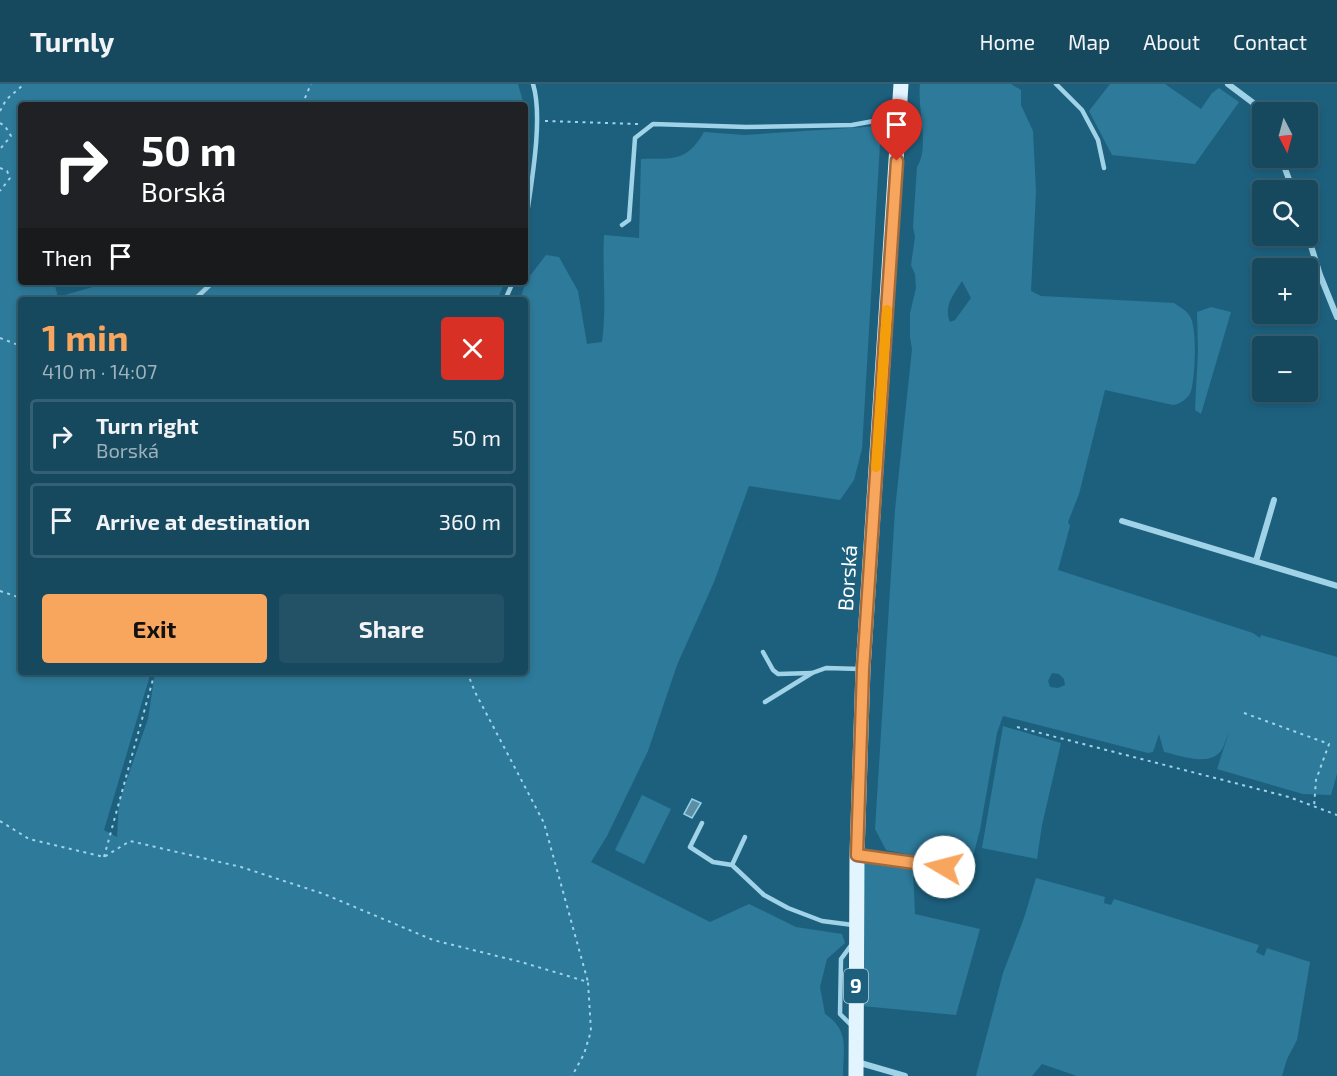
<!DOCTYPE html>
<html lang="en">
<head>
<meta charset="utf-8">
<style>
  body { margin:0; font-family:"Exo 2",sans-serif; background:#235267; color:#f1f3f6; height:100vh; display:flex; flex-direction:column; font-size:22px; white-space:nowrap }
  * { box-sizing:border-box; margin:0 }
  p { font-size:20px; color:#9eb2bc }
  .icon { flex:none; width:33px; height:33px; fill:none; stroke:currentColor; stroke-width:2; stroke-linecap:round; stroke-linejoin:round }
  .map { position:relative; flex:1; overflow:hidden }
  .sheet { position:absolute; left:18px; top:213px; width:510px; height:378px; display:flex; flex-direction:column; background:#16485e; border-radius:6px; box-shadow:0 3px 9px #0003,0 0 0 2px #356073 }
  .sheet>* { flex:none }
  .guide { position:absolute; left:18px; top:18px; width:510px; height:183px; border-radius:6px; box-shadow:0 3px 9px #0003,0 0 0 2px #356073; background:#202124; color:#fff; overflow:hidden }
  .needle { width:39px; rotate:174deg }
  .fabs { position:absolute; left:1252px; top:18px; display:grid; gap:12px }
  .fabs a { display:grid; place-items:center; width:66px; height:66px; border-radius:6px; background:#16485e; box-shadow:0 3px 9px #0003,0 0 0 2px #356073; font-size:30px }
  .pin { position:absolute; display:grid; place-items:center; width:51px; height:51px; color:#fff; margin:-62px -26px; border-radius:50% 50% 50% 0; rotate:-45deg; box-shadow:0 0 6px #0007 }
  .pin .icon { rotate:45deg }
  .me { position:absolute; width:66px; margin:-33px; rotate:278deg; stroke-linejoin:round; filter:drop-shadow(0 0 4px #0008) }
  .turn { display:flex; align-items:center; gap:21px; height:126px; padding:0 24px; font-size:27px }
  .turn .icon { width:78px; height:78px; stroke-width:2.5 }
  .turn b { display:block; font-size:42px; line-height:51px }
  .then { display:flex; align-items:center; height:57px; padding:0 24px; background:#0003; gap:12px; font-size:22px }
  .round { display:grid; place-items:center; flex:none; width:63px; height:63px; border-radius:6px; background:#235267 }
  .summary { display:flex; align-items:center; justify-content:space-between; height:102px; padding:0 24px }
  h1 { font-size:36px; font-weight:700; line-height:45px; color:#f8a55e }
  .primary-button { display:flex; gap:12px; margin-top:auto; padding:12px 24px }
  .primary-button a { flex:1; height:69px; border-radius:6px; background:#f8a55e; color:#111; font-size:24px; font-weight:700; line-height:69px; text-align:center }
  .primary-button a+a { background:#235267; color:#f1f3f6 }
  ul { padding:0; list-style:none }
  li { display:flex; align-items:center; gap:18px; height:75px; margin:0 12px 9px; padding:0 12px; border:3px solid #356073; border-radius:6px }
  li div { flex:1 }
  li b { display:block; font-size:22px }
  li em { font-style:normal }
  header { display:flex; align-items:center; gap:36px; box-sizing:border-box; height:84px; padding:0 30px; background:#16485e; border-bottom:2px solid #356073 }
  header strong { font-size:28px }
  nav { display:flex; gap:33px; margin-inline-start:auto; font-size:21px }
  .map>svg:first-child { display:block }
  .green { fill:#2d7a9a; fill-rule:evenodd }
  .water { fill:#5d8ea3; stroke:#93d1ea; stroke-width:1.5 }
  .lines { fill:none; stroke-linecap:round; stroke-linejoin:round }
  .path { stroke:#a0d3e8; stroke-width:2; stroke-dasharray:3 4.5; stroke-linecap:butt }
  .service { stroke:#a0d3e8; stroke-width:4.5 }
  .minor { stroke:#a0d3e8; stroke-width:6 }
  .primary { stroke:#e2f4fe; stroke-width:15 }
  .route-casing { stroke:#a16b3d; stroke-width:15 }
  .route { stroke:#f8a55e; stroke-width:10 }
  .slow { stroke:#f59e0b; stroke-width:10 }
  .labels { text-anchor:middle; stroke-width:6; stroke-linejoin:round; paint-order:stroke }
  .shield { fill:#1d607e; stroke:#bbcfd8; stroke-width:1.5 }
  .shield-label { font-size:20px; font-weight:bold; fill:#fff }
  .street-label { font-size:21px; fill:#fff; stroke:#1d607e }
</style>
</head>
<body>
<header>
<strong>Turnly</strong>
<nav><a>Home</a><a>Map</a><a>About</a><a>Contact</a></nav>
</header>
<div class="map">
<svg width="1337" height="992" viewBox="0 0 1337 992">
  <rect width="100%" height="100%" fill="#1d607e"/>
  <g class="green">
    <path d="M 0,0 L 518,0 L 524,21 L 21,21 L 21,198 L 54,198 L 58,213 L 110,198 L 505,198 L 497,216 L 21,216 L 21,588 L 151,588 L 104,746 L 117,753 L 119,718 L 148,635 L 155,588 L 525,588 L 525,216 L 520,216 L 526,197 L 546,171 L 559,173 L 578,207 L 587,260 L 602,258 C 607,222 602,187 604,151 L 639,154 L 641,75 C 673,74 686,79 704,48 L 744,51 L 881,42 L 862,365 L 854,396 L 840,416 L 749,402 L 714,498 L 677,581 L 648,667 L 607,752 L 591,778 L 710,838 L 749,820 L 796,843 L 842,850 L 845,859 L 827,875 L 820,903 L 825,930 C 850,947 843,964 843,992 L 0,992 Z"/>
    <path d="M 920,0 L 1011,0 L 1021,6 L 1021,21 L 1033,47 L 1036,108 L 1031,207 L 1041,212 L 1174,219 C 1178,222 1186,226 1189,231 C 1198,241 1195,294 1191,307 C 1189,314 1180,320 1173,321 L 1105,306 L 1079,410 L 1068,438 L 1070,442 L 1058,486 L 1253,549 L 1260,554 L 1261,551 L 1337,573 L 1337,690 L 1331,711 L 1303,710 L 1217,685 L 1229,648 C 1226,654 1224,665 1219,669 C 1206,682 1179,671 1164,668 L 1159,650 L 1153,668 L 1148,669 L 1003,632 L 997,649 L 980,746 L 970,783 L 886,766 L 875,745 L 877,713 L 895,426 L 912,265 L 910,253 L 910,229 L 916,204 L 915,190 L 911,181 L 915,153 L 913,143 L 917,83 C 930,63 917,24 920,0 ZM 962,197 L 971,214 L 955,236 L 950,238 C 943,222 954,210 962,197 ZM 1052,589 L 1059,590 L 1064,595 L 1065,601 L 1058,604 L 1050,603 L 1048,597 Z"/>
    <polygon points="1110,0 1165,0 1201,25 1212,9 1219,4 1239,18 1195,80 1112,71 1089,27"/>
    <polygon points="1211,223 1231,228 1201,330 1195,326 1198,267 1197,228"/>
    <polygon points="1003,642 1061,659 1042,741 1037,775 982,764"/>
    <polygon points="642,711 671,725 644,780 615,766"/>
    <polygon points="864,777 913,786 915,830 980,845 956,931 862,922"/>
    <polygon points="1036,794 1105,813 1104,819 1111,821 1114,815 1259,861 1256,868 1264,872 1267,864 1310,878 1297,956 1287,975 1282,992 1077,992 1042,980 1032,992 976,992 1003,889 1024,834"/>
  </g>
  <polygon class="water" points="692,715 701,719 692,734 684,730"/>
  <g class="lines">
    <g class="path">
      <polyline points="302,21 311,0"/>
      <polyline points="0,27 6,16 24,0"/>
      <polyline points="545,37 638,40"/>
      <polyline points="0,39 5,42 11,52 0,65"/>
      <polyline points="0,84 7,87 10,94 0,107"/>
      <polyline points="0,254 21,262"/>
      <polyline points="0,507 21,514"/>
      <polyline points="467,588 475,608 544,739 588,898"/>
      <polyline points="1244,629 1329,660 1316,696 1314,723"/>
      <polyline points="1017,643 1289,713 1337,731"/>
      <polyline points="0,737 29,755 104,773 130,757 241,783 324,810 433,856 521,878 588,898 591,947 584,970 572,992"/>
      <polyline points="104,773 155,588"/>
    </g>
    <g class="service">
      <polyline points="1056,0 1082,26 1098,56 1104,84"/>
      <polyline points="622,141 629,136 635,54 653,40 746,43 852,41 896,33"/>
      <path d="M 525,144 C 530,106 544,35 533,0"/>
      <polyline points="194,216 213,198"/>
      <polyline points="505,216 513,198"/>
      <polyline points="763,568 773,586 778,590 812,589"/>
      <polyline points="765,618 812,589 826,584 861,585"/>
      <polyline points="702,739 690,763 713,778 732,781 764,811 788,824 822,837 853,841"/>
      <polyline points="859,771 966,787"/>
      <polyline points="732,781 745,753"/>
      <polyline points="852,942 840,930 841,875 852,860"/>
    </g>
    <g class="minor">
      <polyline points="1228,0 1256,21 1263,34"/>
      <polyline points="1281,74 1293,106"/>
      <polyline points="1308,152 1320,191 1337,233"/>
      <polyline points="1122,437 1337,502"/>
      <polyline points="1256,477 1274,416"/>
      <polyline points="857,978 905,992"/>
    </g>
    <polyline class="primary" points="856,992 857,771 863,585 901,0"/>
  </g>
  <g class="lines">
    <defs>
      <polyline id="route" points="897,77 863,585 857,771 944,783"/>
    </defs>
    <use href="#route" class="route-casing"/>
    <use href="#route" class="route"/>
    <polyline class="slow" points="876,383 887,226"/>
  </g>
  <g class="labels">
    <rect class="shield" x="844" y="885" width="24" height="34" rx="4.5"/>
    <g class="shield-label">
      <text x="856" y="909">9</text>
    </g>
    <g class="street-label">
      <text transform="translate(848 494) rotate(-86)" y="7">Borská</text>
    </g>
  </g>
</svg>
<div class="fabs">
<a><svg class="needle" viewBox="-14 -14 28 28"><path d="M0-13l5 13h-10z" fill="#e53935"/><path d="M0 13l5-13h-10z" fill="#9eb2bc"/></svg></a>
<a><svg class="icon" aria-label="search" viewBox="0 0 24 24"><circle cx="10" cy="10" r="6"/><path d="M15 15l6 6"/></svg></a>
<a>+</a>
<a>−</a>
</div>
<div class="pin" style="left:897px;top:77px;background:#d93025"><svg class="icon" aria-label="arrive" viewBox="0 0 24 24"><path d="M6 21V4h12l-3 4 3 4H6"/></svg></div>
<svg class="me" style="left:944px;top:783px" viewBox="-20 -20 40 40"><circle r="19" fill="#fff"/><path d="M0-13L10 11 0 6-10 11z" fill="#f8a55e"/></svg>
<div class="guide">
<div class="turn"><svg class="icon" aria-label="right" viewBox="0 0 24 24"><path d="M7 20v-9h11M14 6l5 5-5 5"/></svg><div><b>50 m</b>Borská</div></div>
<div class="then">Then<svg class="icon" aria-label="arrive" viewBox="0 0 24 24"><path d="M6 21V4h12l-3 4 3 4H6"/></svg></div>
</div>
<section class="sheet">
<div class="summary"><div><h1>1 min</h1><p>410 m · 14:07</p></div><a class="round" style="background:#d93025;color:#fff"><svg class="icon" aria-label="close" viewBox="0 0 24 24"><path d="M6 6l12 12M18 6L6 18"/></svg></a></div>
<ul>
<li><svg class="icon" aria-label="right" viewBox="0 0 24 24"><path d="M7 20v-9h11M14 6l5 5-5 5"/></svg><div><b>Turn right</b><p>Borská</p></div><em>50 m</em></li>
<li><svg class="icon" aria-label="arrive" viewBox="0 0 24 24"><path d="M6 21V4h12l-3 4 3 4H6"/></svg><div><b>Arrive at destination</b></div><em>360 m</em></li>
</ul>
<div class="primary-button"><a>Exit</a><a>Share</a></div>
</section>
</div>
</body>
</html>
